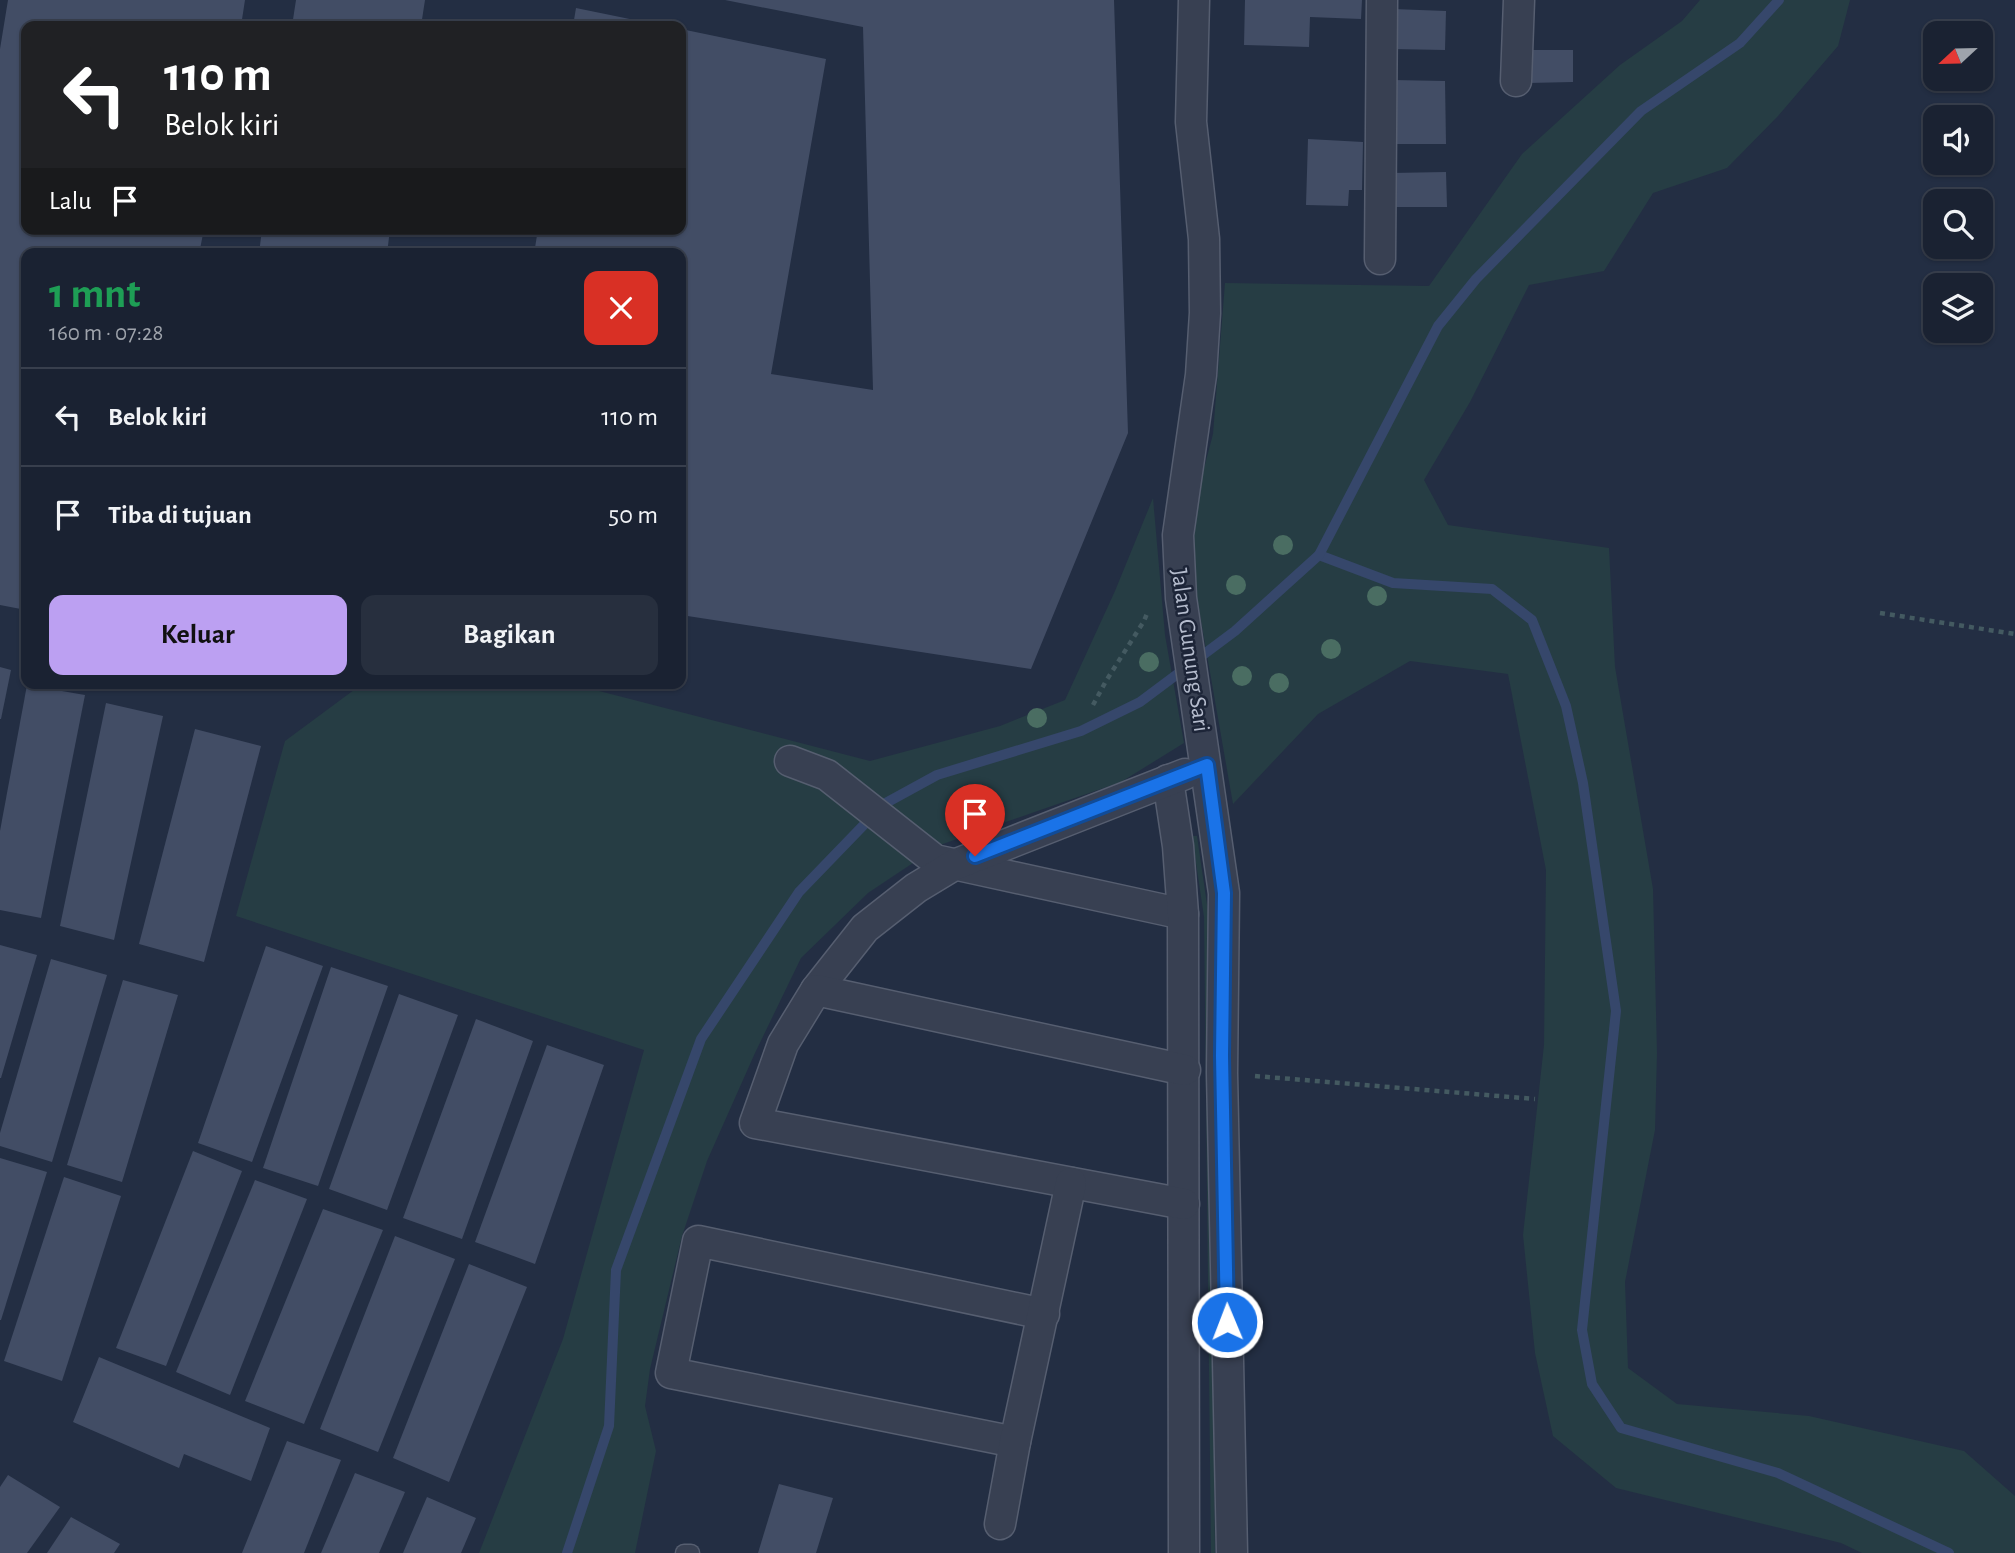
<!DOCTYPE html>
<html lang="id">
<head>
<meta charset="utf-8">
<style>
  body { margin:0; font-family:"Alegreya Sans",sans-serif; background:#272f3e; color:#f1f3f6; height:100vh; display:flex; flex-direction:column; font-size:26px; white-space:nowrap }
  * { box-sizing:border-box; margin:0 }
  p { font-size:23px; color:#9fa4ac }
  .icon { flex:none; width:38px; height:38px; fill:none; stroke:currentColor; stroke-width:2; stroke-linecap:round; stroke-linejoin:round }
  .map { position:relative; flex:1; overflow:hidden }
  .panel { position:absolute; left:21px; top:248px; width:665px; height:441px; display:flex; flex-direction:column; background:#1a2232; border-radius:14px; box-shadow:0 2px 5px #0004,0 0 0 2px #383f4d }
  .panel>* { flex:none }
  .banner { position:absolute; left:21px; top:21px; width:665px; height:214px; border-radius:14px; box-shadow:0 2px 5px #0004,0 0 0 2px #383f4d; background:#202124; color:#fff; overflow:hidden }
  .needle { width:46px; rotate:248deg }
  .tools { position:absolute; left:1923px; top:21px; display:grid; gap:14px }
  .tools a { display:grid; place-items:center; width:70px; height:70px; border-radius:14px; background:#1a2232; box-shadow:0 2px 5px #0004,0 0 0 2px #383f4d; font-size:35px }
  .pin { position:absolute; display:grid; place-items:center; width:60px; height:60px; color:#fff; margin:-72px -30px; border-radius:50% 50% 50% 0; rotate:-45deg; box-shadow:0 0 7px #0007 }
  .pin .icon { rotate:45deg }
  .me { position:absolute; width:77px; margin:-38px; rotate:359deg; stroke-linejoin:round; filter:drop-shadow(0 0 5px #0008) }
  .turn { display:flex; align-items:center; gap:24px; height:147px; padding:0 28px; font-size:32px }
  .turn .icon { width:91px; height:91px; stroke-width:2.5 }
  .turn b { display:block; font-size:49px; line-height:60px }
  .then { display:flex; align-items:center; height:66px; padding:0 28px; background:#0003; gap:14px; font-size:26px }
  .round { display:grid; place-items:center; flex:none; width:74px; height:74px; border-radius:14px; background:#272f3e }
  .head { display:flex; align-items:center; justify-content:space-between; height:119px; padding:0 28px }
  h1 { font-size:42px; font-weight:600; line-height:52px; color:#1e9e55 }
  .primary-button { display:flex; gap:14px; margin-top:auto; padding:14px 28px }
  .primary-button a { flex:1; height:80px; border-radius:14px; background:#bca0f2; color:#111; font-size:28px; font-weight:600; line-height:80px; text-align:center }
  .primary-button a+a { background:#272f3e; color:#f1f3f6 }
  ul { padding:0; list-style:none }
  li { display:flex; align-items:center; gap:21px; height:98px; padding:0 28px; border-top:2px solid #383f4d }
  li div { flex:1 }
  li b { display:block; font-size:26px }
  li em { font-style:normal }
  .map>svg:first-child { display:block }
  .green { fill:#263d44 }
  .lines { fill:none; stroke-linecap:round; stroke-linejoin:round }
  .stream { stroke:#36476b; stroke-width:10 }
  .building { fill:#424d65 }
  .service-casing { stroke:#565e70; stroke-width:19 }
  .minor-casing { stroke:#565e70; stroke-width:33 }
  .path { stroke:#445a61; stroke-width:4.5; stroke-dasharray:5 5; stroke-linecap:butt }
  .service { stroke:#384052; stroke-width:16 }
  .minor { stroke:#384052; stroke-width:30 }
  .tree { fill:#4a6d62 }
  .route-casing { stroke:#114b97; stroke-width:18 }
  .route { stroke:#1a73e8; stroke-width:12 }
  .labels { text-anchor:middle; stroke-width:5; stroke-linejoin:round; paint-order:stroke }
  .street-label { font-size:24px; fill:#b5bccd; stroke:#1d2538 }
</style>
</head>
<body>
<div class="map">
<svg width="2015" height="1553" viewBox="0 0 2015 1553">
  <rect width="100%" height="100%" fill="#232e43"/>
  <g class="green">
    <polygon points="1700,0 1850,0 1838,46 1778,116 1727,168 1653,193 1604,271 1529,285 1470,402 1424,480 1448,525 1609,548 1615,667 1653,889 1657,1053 1655,1130 1625,1282 1628,1368 1677,1404 1809,1416 1964,1451 2015,1496 2015,1553 1862,1553 1841,1543 1616,1488 1553,1436 1535,1353 1523,1235 1544,1045 1546,870 1508,674 1410,661 1318,714 1233,804 1196,592 1192,545 1196,499 1213,434 1225,283 1429,286 1522,154 1620,65 1682,21"/>
    <polygon points="1153,498 1165,635 1184,743 1121,782 940,845 868,893 801,958 755,1053 707,1161 682,1236 650,1369 645,1406 656,1451 635,1553 479,1553 563,1339 644,1050 236,916 285,741 362,684 572,684 870,761 1000,726 1065,700 1115,591"/>
    <polygon points="1192,836 1197,836 1209,918 1215,1553 1211,1553 1204,917"/>
  </g>
  <g class="lines">
    <g class="stream">
      <polyline points="1319,555 1393,583 1492,589 1532,620 1566,706 1583,783 1616,1011 1582,1330 1592,1384 1621,1428 1778,1473 1949,1553"/>
      <polyline points="567,1553 609,1426 616,1270 701,1039 799,892 884,804 937,775 1081,731 1140,702 1235,631 1319,555 1438,326 1476,279 1641,111 1740,43 1779,0"/>
    </g>
  </g>
  <g class="building">
    <polygon points="8,0 245,0 241,26 26,26 26,229 204,229 199,254 26,254 26,610 0,605 0,49"/>
    <polygon points="296,0 425,0 421,26 292,26"/>
    <polygon points="725,0 1114,0 1128,433 1031,669 681,615 681,254 534,254 538,229 681,229 681,29 826,59 771,374 873,390 863,27"/>
    <polygon points="1245,0 1362,0 1361,19 1310,17 1309,47 1244,45"/>
    <polygon points="576,8 659,25 659,26 573,26"/>
    <polygon points="1393,9 1446,11 1445,50 1392,49"/>
    <polygon points="1527,50 1573,50 1573,82 1528,83"/>
    <polygon points="1393,80 1445,81 1446,144 1391,144"/>
    <polygon points="1308,139 1363,142 1362,190 1349,190 1348,206 1306,205"/>
    <polygon points="1446,172 1447,207 1391,207 1391,173"/>
    <polygon points="262,229 390,229 387,254 259,254"/>
    <polygon points="0,667 11,670 1,719 0,719"/>
    <polygon points="27,685 85,695 41,918 0,910 0,831"/>
    <polygon points="106,703 163,716 114,940 60,926"/>
    <polygon points="195,729 261,746 204,962 139,944"/>
    <polygon points="0,945 37,955 1,1078 0,1078"/>
    <polygon points="266,946 323,966 252,1162 198,1143"/>
    <polygon points="51,959 107,975 52,1162 0,1146 0,1133"/>
    <polygon points="331,967 388,986 318,1186 263,1168"/>
    <polygon points="123,980 178,995 122,1182 67,1165"/>
    <polygon points="399,994 458,1015 387,1210 329,1189"/>
    <polygon points="476,1019 533,1041 462,1239 403,1218"/>
    <polygon points="547,1045 604,1065 535,1264 475,1242"/>
    <polygon points="193,1151 242,1171 166,1366 116,1348"/>
    <polygon points="0,1158 47,1172 1,1320 0,1320"/>
    <polygon points="64,1177 121,1196 62,1381 4,1361"/>
    <polygon points="255,1180 307,1199 230,1395 176,1372"/>
    <polygon points="323,1209 383,1230 304,1424 245,1401"/>
    <polygon points="395,1236 455,1259 378,1452 320,1429"/>
    <polygon points="469,1264 527,1287 449,1482 393,1458"/>
    <polygon points="99,1357 270,1428 251,1481 184,1454 179,1468 73,1422"/>
    <polygon points="287,1441 341,1460 304,1553 242,1553"/>
    <polygon points="355,1473 405,1492 379,1553 321,1553"/>
    <polygon points="8,1475 60,1507 27,1553 0,1553 0,1487"/>
    <polygon points="779,1484 833,1498 816,1553 758,1553"/>
    <polygon points="427,1497 476,1518 461,1553 403,1553"/>
    <polygon points="71,1517 120,1544 114,1553 47,1553"/>
  </g>
  <g class="lines">
    <defs>
      <polyline id="service" points="684,1553 691,1553"/>
      <g id="minor">
        <polyline points="1194,0 1191,122 1204,239 1205,313 1201,375 1178,535 1181,598 1224,893 1222,1073 1232,1553"/>
        <polyline points="1516,81 1519,0"/>
        <polyline points="1380,259 1382,0"/>
        <polyline points="790,761 827,775 935,860 1183,914"/>
        <polyline points="1168,780 1178,846 1183,914 1184,1552"/>
        <polyline points="816,990 865,928 916,888 954,865 1185,774"/>
        <polyline points="1184,1204 755,1123 783,1044 816,990 1185,1070"/>
        <polyline points="1015,1442 671,1373 698,1241 1044,1314"/>
        <polyline points="1000,1524 1015,1442 1071,1183"/>
      </g>
    </defs>
    <use href="#service" class="service-casing"/>
    <use href="#minor" class="minor-casing"/>
    <g class="path">
      <polyline points="1880,613 2015,634"/>
      <polyline points="1093,705 1106,681 1144,621 1148,611"/>
      <polyline points="1255,1076 1535,1099"/>
    </g>
    <use href="#service" class="service"/>
    <use href="#minor" class="minor"/>
  </g>
  <g class="tree">
    <circle cx="1283" cy="545" r="10"/>
    <circle cx="1236" cy="585" r="10"/>
    <circle cx="1377" cy="596" r="10"/>
    <circle cx="1331" cy="649" r="10"/>
    <circle cx="1149" cy="662" r="10"/>
    <circle cx="1242" cy="676" r="10"/>
    <circle cx="1279" cy="683" r="10"/>
    <circle cx="1037" cy="718" r="10"/>
  </g>
  <g class="lines">
    <defs>
      <polyline id="route" points="975,856 1207,765 1224,893 1222,1056 1227,1322"/>
    </defs>
    <use href="#route" class="route-casing"/>
    <use href="#route" class="route"/>
  </g>
  <g class="labels">
    <g class="street-label">
      <text transform="translate(1191 650) rotate(82)" y="8">Jalan Gunung Sari</text>
    </g>
  </g>
</svg>
<div class="tools">
<a><svg class="needle" viewBox="-14 -14 28 28"><path d="M0-13l5 13h-10z" fill="#e53935"/><path d="M0 13l5-13h-10z" fill="#9fa4ac"/></svg></a>
<a><svg class="icon" aria-label="sound" viewBox="0 0 24 24"><path d="M4 9h4l5-4v14l-5-4H4zM17 9q2 3 0 6"/></svg></a>
<a><svg class="icon" aria-label="search" viewBox="0 0 24 24"><circle cx="10" cy="10" r="6"/><path d="M15 15l6 6"/></svg></a>
<a><svg class="icon" aria-label="layers" viewBox="0 0 24 24"><path d="M12 4l9 5-9 5-9-5zM3 14l9 5 9-5"/></svg></a>
</div>
<div class="pin" style="left:975px;top:856px;background:#d93025"><svg class="icon" aria-label="arrive" viewBox="0 0 24 24"><path d="M6 21V4h12l-3 4 3 4H6"/></svg></div>
<svg class="me" style="left:1227px;top:1322px" viewBox="-20 -20 40 40"><circle r="17" fill="#1a73e8" stroke="#fff" stroke-width="3"/><path d="M0-11L8 9 0 5-8 9z" fill="#fff"/></svg>
<div class="banner">
<div class="turn"><svg class="icon" aria-label="left" viewBox="0 0 24 24"><path d="M17 20v-9H6M10 6l-5 5 5 5"/></svg><div><b>110 m</b>Belok kiri</div></div>
<div class="then">Lalu<svg class="icon" aria-label="arrive" viewBox="0 0 24 24"><path d="M6 21V4h12l-3 4 3 4H6"/></svg></div>
</div>
<section class="panel">
<div class="head"><div><h1>1 mnt</h1><p>160 m · 07:28</p></div><a class="round" style="background:#d93025;color:#fff"><svg class="icon" aria-label="close" viewBox="0 0 24 24"><path d="M6 6l12 12M18 6L6 18"/></svg></a></div>
<ul>
<li><svg class="icon" aria-label="left" viewBox="0 0 24 24"><path d="M17 20v-9H6M10 6l-5 5 5 5"/></svg><div><b>Belok kiri</b></div><em>110 m</em></li>
<li><svg class="icon" aria-label="arrive" viewBox="0 0 24 24"><path d="M6 21V4h12l-3 4 3 4H6"/></svg><div><b>Tiba di tujuan</b></div><em>50 m</em></li>
</ul>
<div class="primary-button"><a>Keluar</a><a>Bagikan</a></div>
</section>
</div>
</body>
</html>
